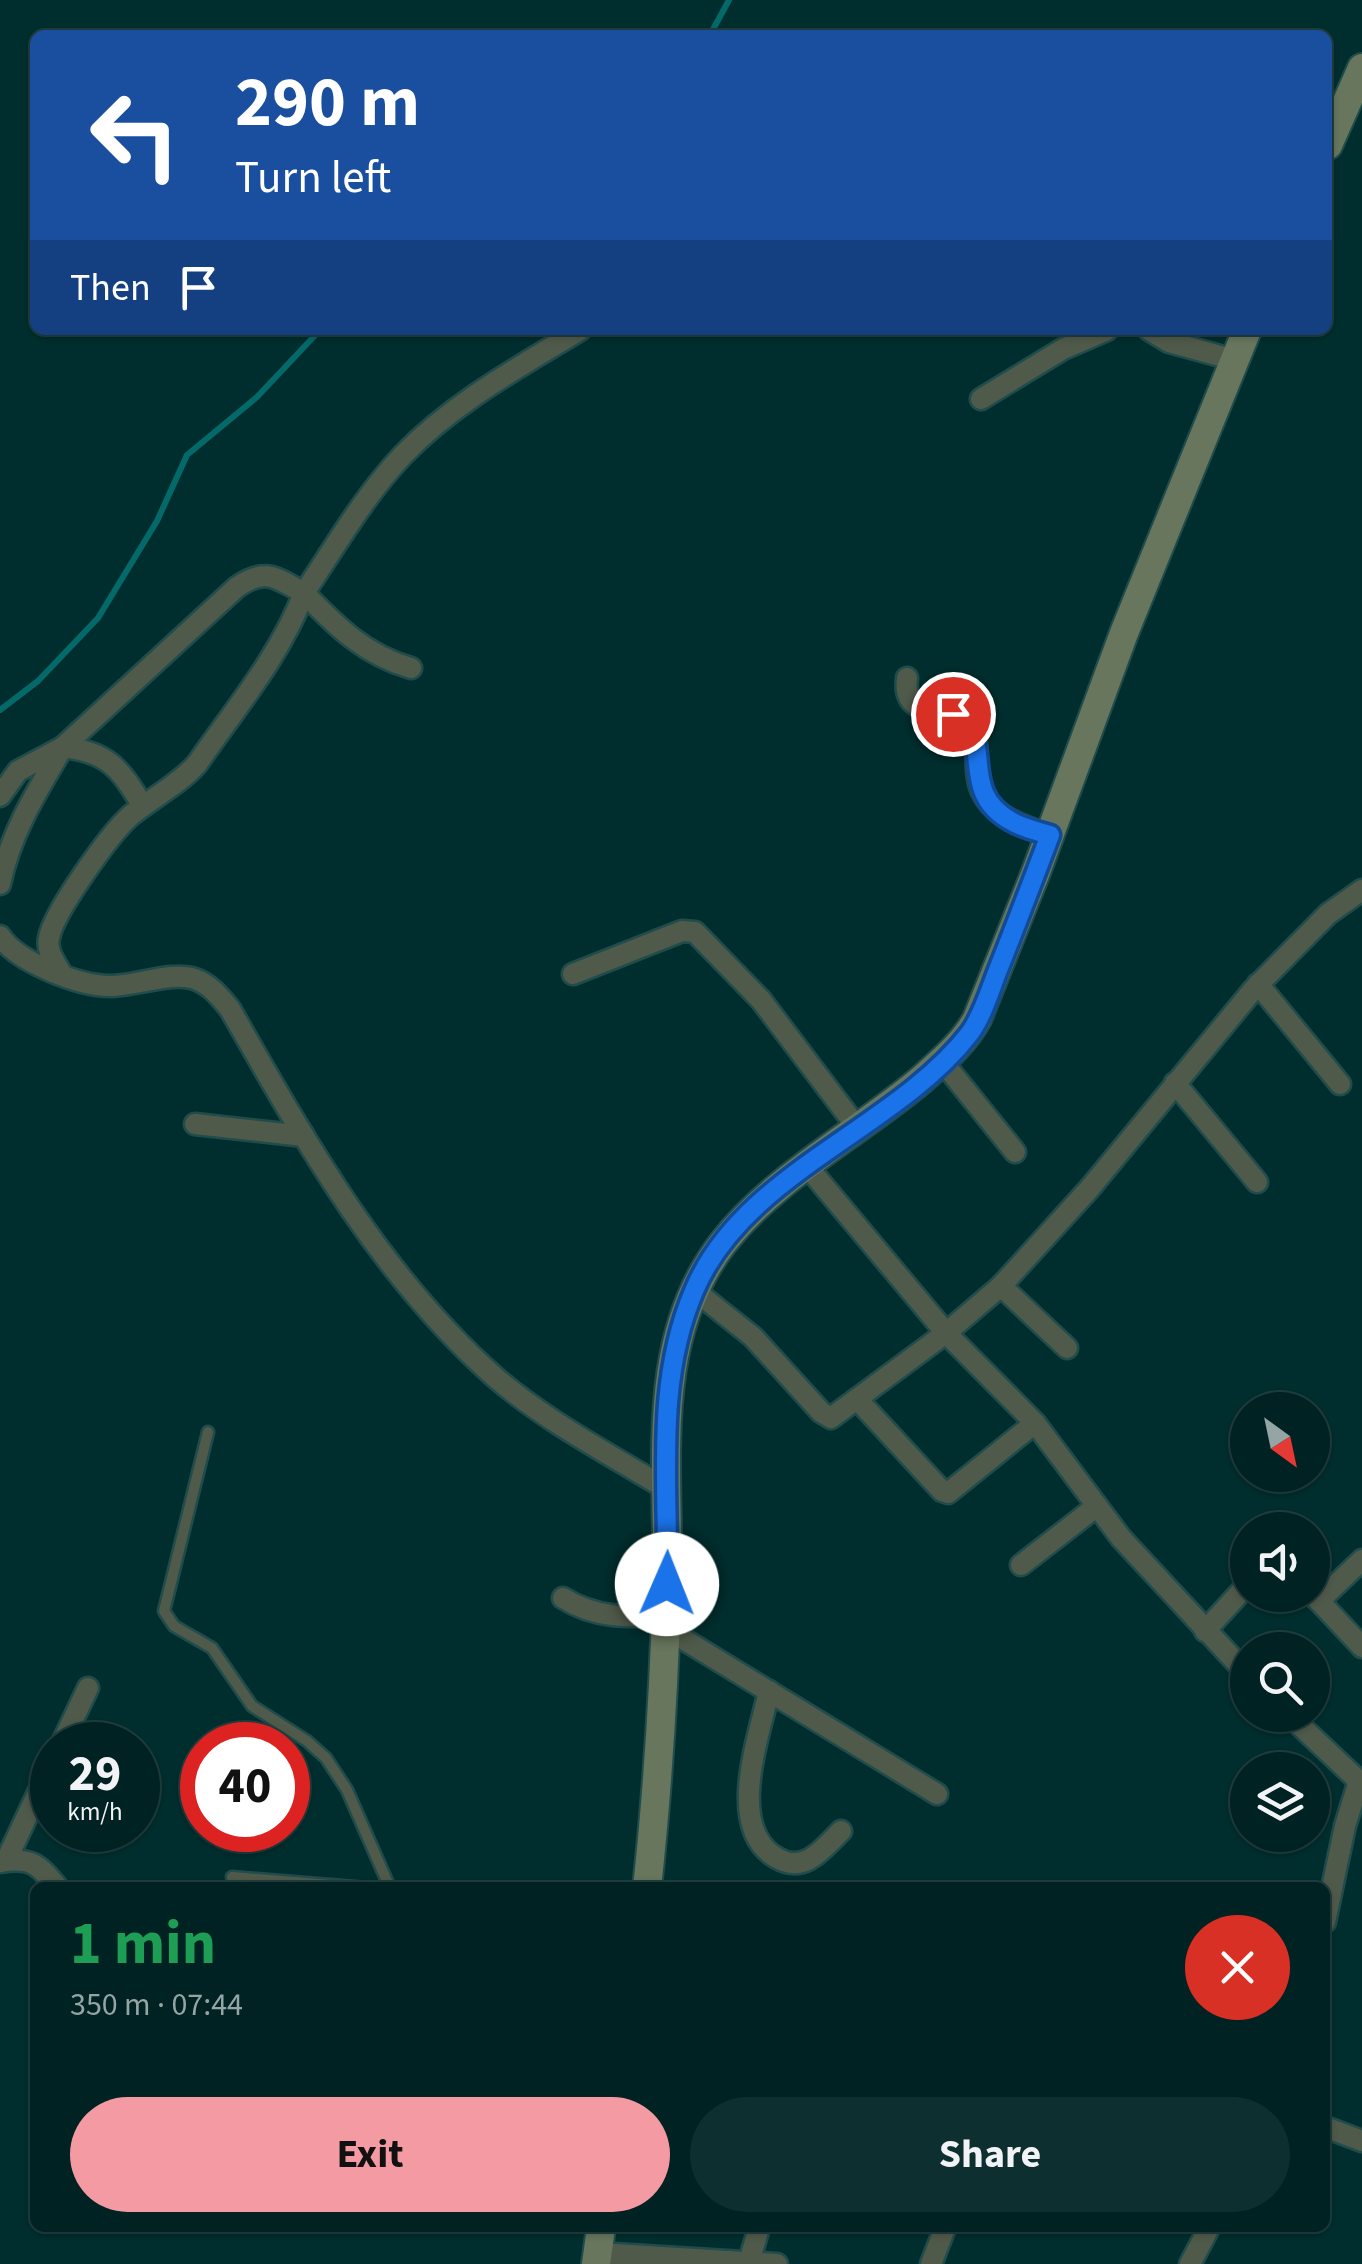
<!DOCTYPE html>
<html lang="en">
<head>
<meta charset="utf-8">
<style>
  body { margin:0; font-family:"Source Sans 3",sans-serif; background:#0e2f2f; color:#f1f3f6; height:100vh; display:flex; flex-direction:column; font-size:38px; white-space:nowrap }
  * { box-sizing:border-box; margin:0 }
  p { font-size:32px; color:#95a4a5 }
  .icon { flex:none; width:55px; height:55px; fill:none; stroke:currentColor; stroke-width:2; stroke-linecap:round; stroke-linejoin:round }
  .map { position:relative; flex:1; overflow:hidden }
  .sheet { position:absolute; left:30px; top:1882px; width:1300px; height:350px; display:flex; flex-direction:column; background:#022; border-radius:15px; box-shadow:0 2px 8px #0004,0 0 0 2px #223f40 }
  .sheet>* { flex:none }
  .top-card { position:absolute; left:30px; top:30px; width:1302px; height:305px; border-radius:15px; box-shadow:0 2px 8px #0004,0 0 0 2px #223f40; background:#1a4fa0; color:#fff; overflow:hidden }
  .needle { width:65px; rotate:147deg }
  .buttons { position:absolute; left:1230px; top:1392px; display:grid; gap:20px }
  .buttons a { display:grid; place-items:center; width:100px; height:100px; border-radius:50%; background:#022; box-shadow:0 2px 8px #0004,0 0 0 2px #223f40; font-size:50px }
  .speed { position:absolute; left:30px; top:1722px; display:flex; gap:20px; font-size:50px; font-weight:700; text-align:center }
  .speed>* { display:grid; place-content:center; width:130px; height:130px; border-radius:50%; background:#022; box-shadow:0 2px 8px #0004,0 0 0 2px #223f40; line-height:1 }
  .speed small { font-size:25px; font-weight:400 }
  .speed .limit { border:15px solid #d22; background:#fff; color:#111 }
  .pin { position:absolute; display:grid; place-items:center; width:85px; height:85px; color:#fff; margin:-42px; border:5px solid #fff; border-radius:50%; box-shadow:0 2px 10px #0007 }
  .me { position:absolute; width:110px; margin:-55px; rotate:1deg; stroke-linejoin:round; filter:drop-shadow(0 0 8px #0008) }
  .turn { display:flex; align-items:center; gap:35px; height:210px; padding:0 40px; font-size:45px }
  .turn .icon { width:130px; height:130px; stroke-width:2.5 }
  .turn b { display:block; font-size:70px; line-height:85px }
  .then { display:flex; align-items:center; height:95px; padding:0 40px; background:#0003; gap:20px; font-size:38px }
  .round { display:grid; place-items:center; flex:none; width:105px; height:105px; border-radius:52px; background:#0e2f2f }
  .summary { display:flex; align-items:center; justify-content:space-between; height:170px; padding:0 40px }
  h1 { font-size:60px; font-weight:700; line-height:75px; color:#1e9e55 }
  .primary-button { display:flex; gap:20px; margin-top:auto; padding:20px 40px }
  .primary-button a { flex:1; height:115px; border-radius:60px; background:#f49aa3; color:#111; font-size:40px; font-weight:700; line-height:115px; text-align:center }
  .primary-button a+a { background:#0e2f2f; color:#f1f3f6 }
  .map>svg:first-child { display:block }
  .lines { fill:none; stroke-linecap:round; stroke-linejoin:round }
  .stream { stroke:#046a69; stroke-width:6 }
  .lane-casing { stroke:#204c4b; stroke-width:15 }
  .street-casing { stroke:#204c4b; stroke-width:25 }
  .secondary-casing { stroke:#204c4b; stroke-width:32 }
  .lane { stroke:#505a4a; stroke-width:10 }
  .street { stroke:#505a4a; stroke-width:20 }
  .secondary { stroke:#67765d; stroke-width:28 }
  .route-casing { stroke:#114b97; stroke-width:25 }
  .route { stroke:#1a73e8; stroke-width:18 }
</style>
</head>
<body>
<div class="map">
<svg width="1362" height="2264" viewBox="0 0 1362 2264">
  <rect width="100%" height="100%" fill="#002e2e"/>
  <g class="lines">
    <g class="stream">
      <polyline points="710,35 729,0"/>
      <polyline points="0,710 38,681 98,618 157,521 187,455 257,397 320,330"/>
    </g>
    <defs>
      <g id="lane">
        <polyline points="208,1432 164,1611 174,1626 212,1648 252,1706 307,1741 326,1758 347,1790 390,1888"/>
        <polyline points="232,1877 368,1888"/>
      </g>
      <g id="street">
        <polyline points="1149,330 1169,342 1235,360"/>
        <polyline points="981,399 1063,349 1107,330"/>
        <path d="M 411,668 C 365,655 337,627 304,593 C 335,547 364,496 403,455 C 453,403 519,367 580,330"/>
        <path d="M 907,678 C 902,717 939,708 964,719 C 984,750 973,749 978,779 C 984,814 1021,826 1050,835"/>
        <path d="M 63,747 C 109,752 120,769 143,806"/>
        <path d="M 0,796 L 18,771 L 63,747 C 37,791 10,834 0,884"/>
        <path d="M 0,936 C 17,962 79,986 110,986 C 135,986 174,971 195,979 C 211,985 220,997 230,1009 C 305,1141 381,1277 496,1378 C 547,1422 611,1455 668,1490"/>
        <path d="M 61,973 C 55,962 46,951 49,938 C 53,913 110,834 130,816 C 152,798 178,785 197,764 C 235,709 280,656 304,593 C 276,578 266,567 237,587 L 63,747"/>
        <polyline points="573,974 682,931 695,932 761,1000 859,1130"/>
        <polyline points="1258,984 1340,1084"/>
        <polyline points="942,1061 1015,1152"/>
        <polyline points="1175,1083 1257,1182"/>
        <polyline points="195,1124 304,1136"/>
        <polyline points="807,1166 946,1333 1035,1423 1121,1538 1248,1675"/>
        <polyline points="1001,1286 1067,1348"/>
        <polyline points="694,1290 753,1337 821,1412 831,1418 946,1333 1001,1286 1090,1188 1253,990 1328,914 1362,890"/>
        <polyline points="857,1399 942,1491 948,1493 1035,1423"/>
        <polyline points="1021,1565 1097,1506"/>
        <polyline points="1312,1595 1319,1601 1362,1560"/>
        <path d="M 563,1598 C 596,1619 629,1617 666,1615"/>
        <polyline points="1319,1601 1362,1647"/>
        <polyline points="665,1628 937,1794"/>
        <polyline points="1205,1631 1248,1584"/>
        <path d="M 769,1691 C 759,1737 725,1829 777,1858 C 804,1874 822,1850 841,1831"/>
        <polyline points="1289,1715 1362,1784"/>
        <polyline points="61,1745 88,1688"/>
        <polyline points="6,1861 52,1763"/>
        <path d="M 0,1862 C 32,1857 38,1864 58,1888"/>
        <polyline points="1325,1922 1345,1826 1359,1781"/>
        <polyline points="1325,2127 1362,2141"/>
        <polyline points="598,2253 777,2264"/>
        <polyline points="749,2262 759,2228"/>
        <polyline points="931,2264 945,2228"/>
        <polyline points="1190,2264 1209,2228"/>
      </g>
      <g id="secondary">
        <polyline points="1328,145 1362,68"/>
        <path d="M 647,1888 C 658,1787 664,1687 667,1586 C 670,1471 647,1341 723,1243 C 773,1178 858,1133 921,1080 C 941,1062 964,1043 977,1019 L 1036,872 L 1124,633 L 1247,330"/>
        <polyline points="596,2264 601,2228"/>
      </g>
    </defs>
    <use href="#lane" class="lane-casing"/>
    <use href="#street" class="street-casing"/>
    <use href="#secondary" class="secondary-casing"/>
    <use href="#lane" class="lane"/>
    <use href="#street" class="street"/>
    <use href="#secondary" class="secondary"/>
  </g>
  <g class="lines">
    <defs>
      <path id="route" d="M 667,1584 C 669,1486 654,1384 694,1291 C 743,1173 895,1130 970,1033 C 983,1015 990,990 998,970 C 1016,925 1033,880 1050,835 C 1037,831 1022,828 1011,821 C 955,790 998,734 953,714"/>
    </defs>
    <use href="#route" class="route-casing"/>
    <use href="#route" class="route"/>
  </g>
</svg>
<div class="buttons">
<a><svg class="needle" viewBox="-14 -14 28 28"><path d="M0-13l5 13h-10z" fill="#e53935"/><path d="M0 13l5-13h-10z" fill="#95a4a5"/></svg></a>
<a><svg class="icon" aria-label="sound" viewBox="0 0 24 24"><path d="M4 9h4l5-4v14l-5-4H4zM17 9q2 3 0 6"/></svg></a>
<a><svg class="icon" aria-label="search" viewBox="0 0 24 24"><circle cx="10" cy="10" r="6"/><path d="M15 15l6 6"/></svg></a>
<a><svg class="icon" aria-label="layers" viewBox="0 0 24 24"><path d="M12 4l9 5-9 5-9-5zM3 14l9 5 9-5"/></svg></a>
</div>
<div class="speed"><div>29<small>km/h</small></div><div class="limit">40</div></div>
<div class="pin" style="left:953px;top:714px;background:#d93025"><svg class="icon" aria-label="arrive" viewBox="0 0 24 24"><path d="M6 21V4h12l-3 4 3 4H6"/></svg></div>
<svg class="me" style="left:667px;top:1584px" viewBox="-20 -20 40 40"><circle r="19" fill="#fff"/><path d="M0-13L10 11 0 6-10 11z" fill="#1a73e8"/></svg>
<div class="top-card">
<div class="turn"><svg class="icon" aria-label="left" viewBox="0 0 24 24"><path d="M17 20v-9H6M10 6l-5 5 5 5"/></svg><div><b>290 m</b>Turn left</div></div>
<div class="then">Then<svg class="icon" aria-label="arrive" viewBox="0 0 24 24"><path d="M6 21V4h12l-3 4 3 4H6"/></svg></div>
</div>
<section class="sheet">
<div class="summary"><div><h1>1 min</h1><p>350 m · 07:44</p></div><a class="round" style="background:#d93025;color:#fff"><svg class="icon" aria-label="close" viewBox="0 0 24 24"><path d="M6 6l12 12M18 6L6 18"/></svg></a></div>
<div class="primary-button"><a>Exit</a><a>Share</a></div>
</section>
</div>
</body>
</html>
